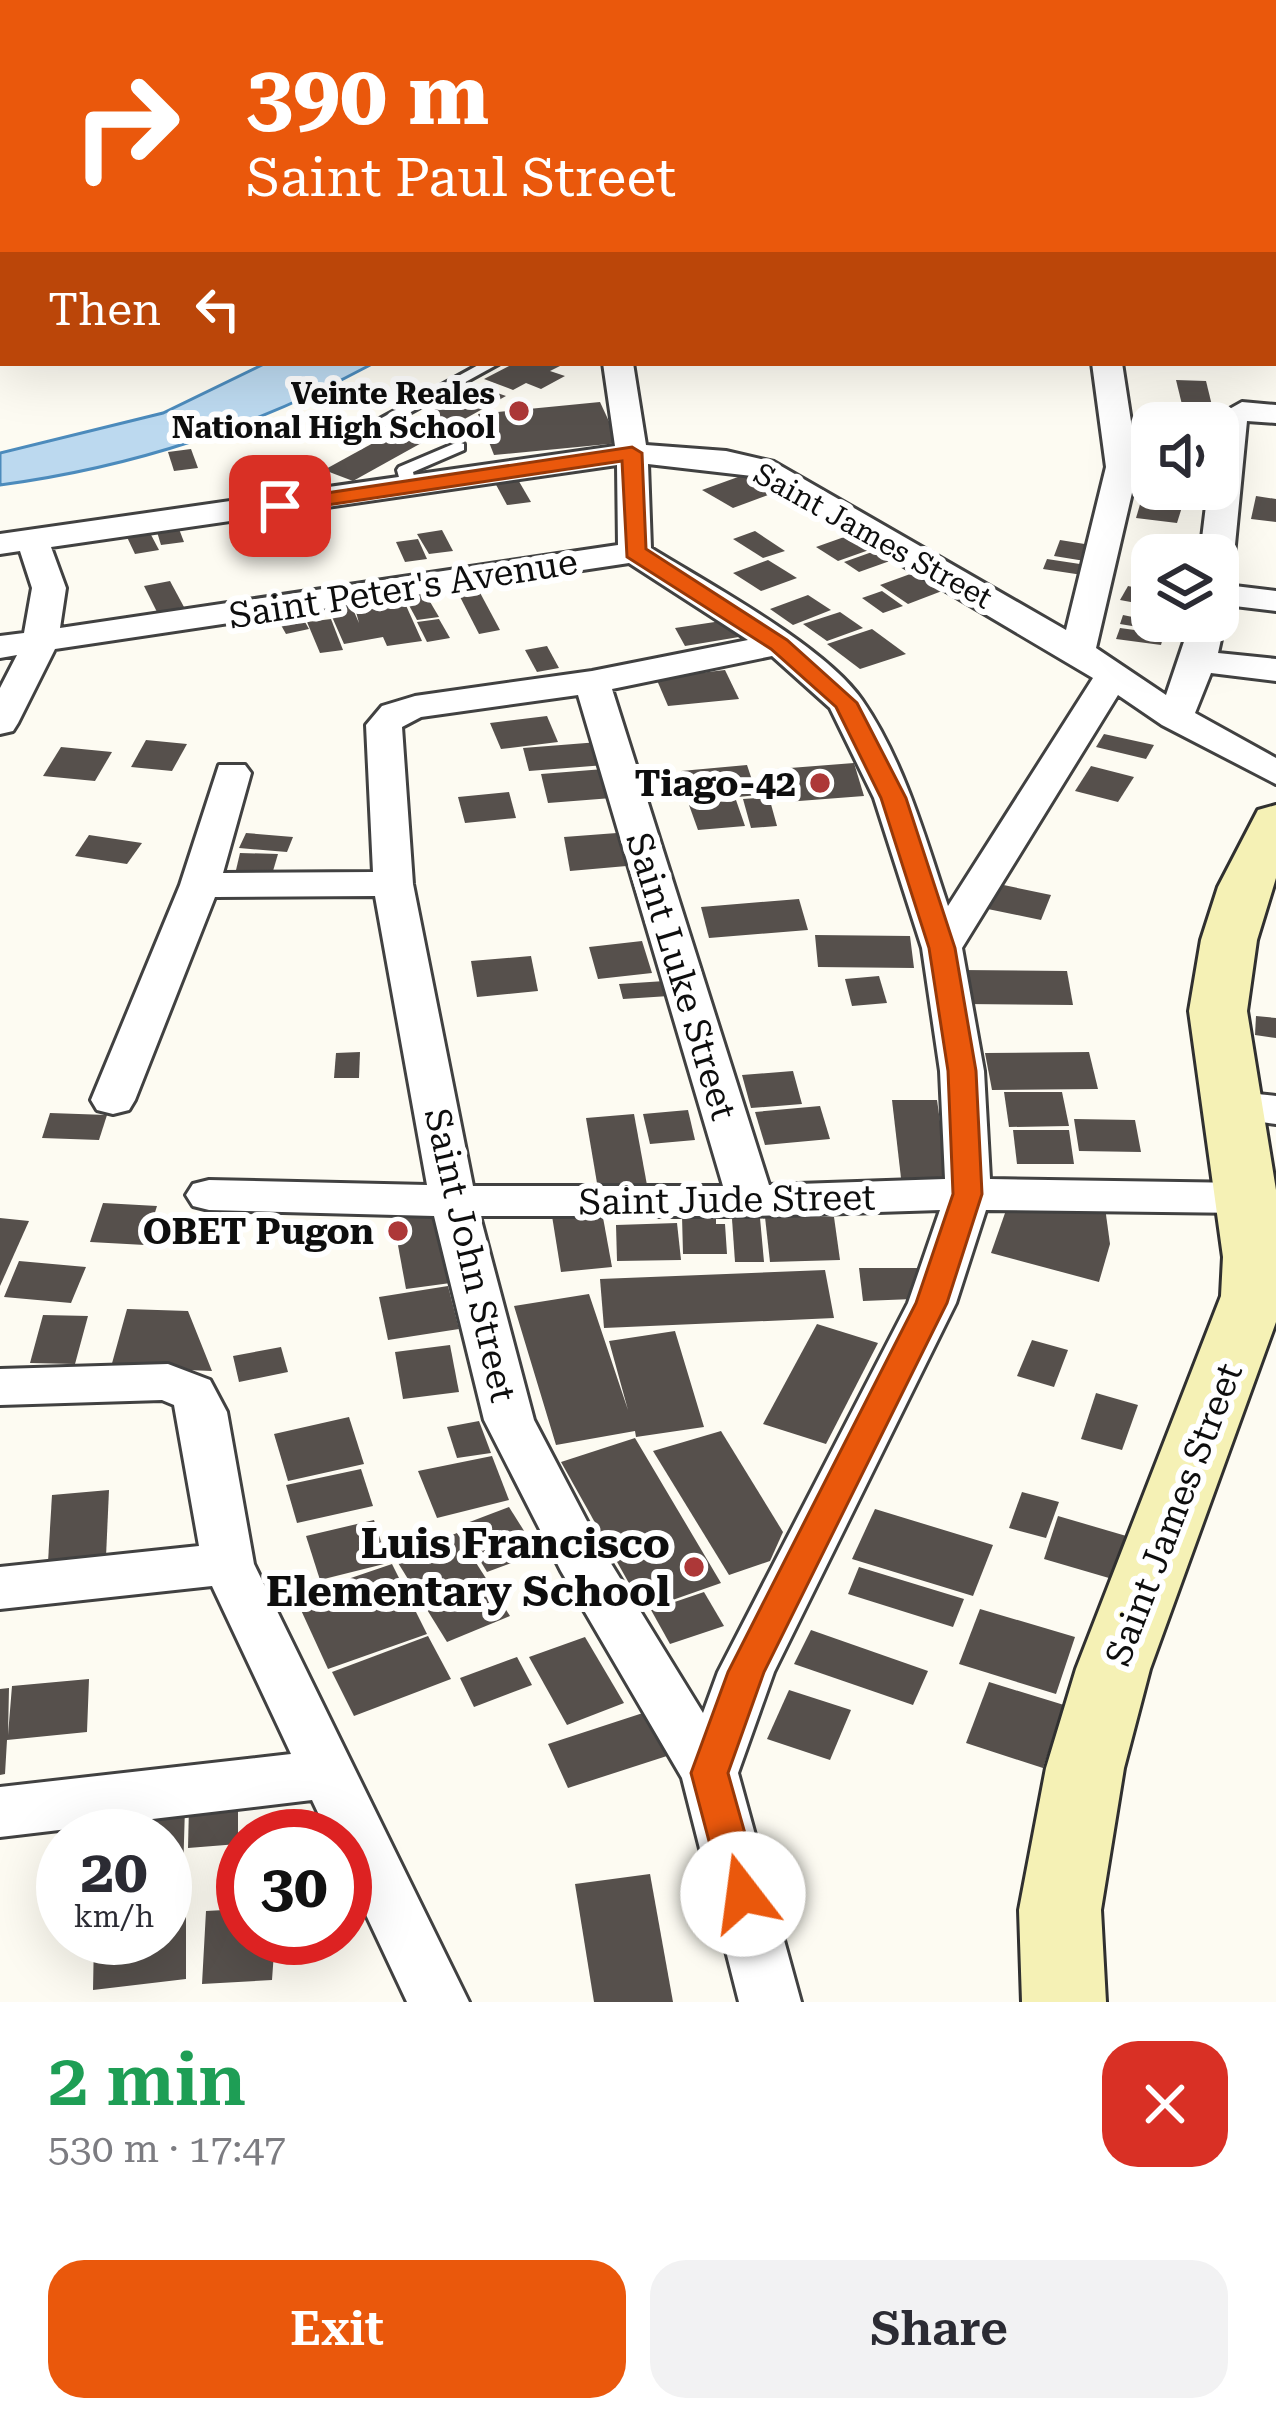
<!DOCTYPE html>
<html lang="en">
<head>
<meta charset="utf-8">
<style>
  body { margin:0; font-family:"Roboto Serif",serif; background:#f2f2f3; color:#2b2b33; height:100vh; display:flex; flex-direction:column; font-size:45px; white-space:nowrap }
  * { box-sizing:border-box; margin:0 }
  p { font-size:39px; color:#7c7c81 }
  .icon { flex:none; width:66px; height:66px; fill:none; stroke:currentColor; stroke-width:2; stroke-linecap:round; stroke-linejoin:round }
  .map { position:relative; height:2002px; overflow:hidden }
  .sheet { display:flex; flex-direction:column; background:#fff; flex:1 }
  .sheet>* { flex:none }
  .guide { position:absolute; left:0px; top:0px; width:1278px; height:366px; box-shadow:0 12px 48px #0002; background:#ea580c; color:#fff; overflow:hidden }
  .controls { position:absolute; left:1131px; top:402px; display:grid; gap:24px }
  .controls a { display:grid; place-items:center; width:108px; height:108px; border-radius:24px; background:#fff; box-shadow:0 12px 48px #0002; font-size:60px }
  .speed { position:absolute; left:36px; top:1809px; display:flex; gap:24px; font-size:60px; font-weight:700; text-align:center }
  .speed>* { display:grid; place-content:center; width:156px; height:156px; border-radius:50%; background:#fff; box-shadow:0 12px 48px #0002; line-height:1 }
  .speed small { font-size:30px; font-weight:400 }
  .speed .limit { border:18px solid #d22; background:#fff; color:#111 }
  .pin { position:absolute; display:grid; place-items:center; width:102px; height:102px; color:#fff; margin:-51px; border-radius:24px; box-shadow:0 6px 18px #0006 }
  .me { position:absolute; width:132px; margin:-66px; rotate:345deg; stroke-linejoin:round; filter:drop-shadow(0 0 9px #0008) }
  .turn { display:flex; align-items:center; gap:42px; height:252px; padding:0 48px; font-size:54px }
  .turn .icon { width:156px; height:156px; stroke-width:2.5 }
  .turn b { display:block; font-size:84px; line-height:102px }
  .then { display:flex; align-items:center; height:114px; padding:0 48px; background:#0003; gap:24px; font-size:45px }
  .round { display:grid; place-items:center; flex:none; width:126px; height:126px; border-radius:36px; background:#f2f2f3 }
  .overview { display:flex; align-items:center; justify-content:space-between; height:204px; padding:0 48px }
  h1 { font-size:72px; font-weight:600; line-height:90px; color:#1e9e55 }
  .button { display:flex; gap:24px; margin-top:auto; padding:24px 48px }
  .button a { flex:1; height:138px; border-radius:36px; background:#ea580c; color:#fff; font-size:48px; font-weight:600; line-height:138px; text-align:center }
  .button a+a { background:#f2f2f3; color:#2b2b33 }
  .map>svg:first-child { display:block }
  .industrial { fill:#ebe4ec }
  .water { fill:#bcd9ef; stroke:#4c8bbc; stroke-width:3 }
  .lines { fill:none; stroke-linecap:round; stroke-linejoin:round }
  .river { fill:#bcd9ef; fill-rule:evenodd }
  .building { fill:#56504c }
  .lane-casing { stroke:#414141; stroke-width:6 }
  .street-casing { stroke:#414141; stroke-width:6 }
  .secondary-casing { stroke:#303030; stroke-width:6 }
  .lane { fill:#fff; fill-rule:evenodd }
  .street { fill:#fff; fill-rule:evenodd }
  .secondary { fill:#f5f1b5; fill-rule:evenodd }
  .route { fill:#ea580c; stroke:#983908; stroke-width:3 }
  .poi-dot { fill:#ad3838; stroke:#fff; stroke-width:4.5 }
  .labels { text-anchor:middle; stroke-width:12; stroke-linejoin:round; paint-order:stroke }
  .far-poi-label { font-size:30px; font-weight:bold; fill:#0e0e0e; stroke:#fff; text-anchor:end }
  .far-street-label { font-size:30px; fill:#0e0e0e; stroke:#fff }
  .street-label { font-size:36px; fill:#0e0e0e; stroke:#fff }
  .poi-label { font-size:36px; font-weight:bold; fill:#0e0e0e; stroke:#fff; text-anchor:end }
  .near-poi-label { font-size:42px; font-weight:bold; fill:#0e0e0e; stroke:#fff; text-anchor:end }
</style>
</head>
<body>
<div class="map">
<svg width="1276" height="2002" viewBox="0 0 1276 2002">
  <rect width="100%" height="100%" fill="#fdfbf2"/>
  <polygon class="industrial" points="101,0 801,0 112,3"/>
  <path class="water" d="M 266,363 L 374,363 C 255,427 134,467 0,485 L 0,453 L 163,413 Z"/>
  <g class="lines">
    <polygon class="river" points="44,0 89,0 91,3 46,3"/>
  </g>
  <g class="building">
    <polygon points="515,363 566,363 550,371 565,376 541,389 526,383 513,390 484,379"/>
    <polygon points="1176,380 1206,381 1216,422 1186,421"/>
    <polygon points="477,386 506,396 353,481 324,470"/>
    <polygon points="600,402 619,443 494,455 478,414"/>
    <polygon points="1143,411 1180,411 1184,423 1152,423 1151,436"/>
    <polygon points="191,449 198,468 174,471 168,452"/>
    <polygon points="749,473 779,491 733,508 702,490"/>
    <polygon points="517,478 531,502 507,505 494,481"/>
    <polygon points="1256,496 1276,499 1276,522 1251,519"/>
    <polygon points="1141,501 1182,507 1177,523 1136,518"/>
    <polygon points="179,529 184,542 161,545 157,532"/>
    <polygon points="442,530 453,551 429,554 417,534"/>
    <polygon points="149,531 159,550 135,554 126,535"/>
    <polygon points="755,531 785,551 763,558 733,539"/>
    <polygon points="847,536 869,550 838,561 816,547"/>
    <polygon points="418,539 427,559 405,562 396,542"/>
    <polygon points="1060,540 1097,546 1091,562 1054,556"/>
    <polygon points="886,547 901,557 859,572 844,562"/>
    <polygon points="1047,559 1093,566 1089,576 1043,569"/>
    <polygon points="768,560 797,578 761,591 733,573"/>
    <polygon points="913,573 942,591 908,604 880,585"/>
    <polygon points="170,581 184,607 157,612 144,586"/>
    <polygon points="1128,586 1152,591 1152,606 1120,600"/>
    <polygon points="478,589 500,630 479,634 457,591"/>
    <polygon points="882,591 903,606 883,613 862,598"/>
    <polygon points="426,595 439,617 417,620 405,598"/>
    <polygon points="808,595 831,610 793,625 770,609"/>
    <polygon points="404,601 422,641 387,646 383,637 344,644 329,610 352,607 359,623 355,608"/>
    <polygon points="840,612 863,628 827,641 803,624"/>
    <polygon points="300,613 309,629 286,634 277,618"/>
    <polygon points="1123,615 1152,621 1165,622 1162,631 1120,624"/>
    <polygon points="331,619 343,650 320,653 307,622"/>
    <polygon points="439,619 450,638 427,642 417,622"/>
    <polygon points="728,620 739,637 685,646 675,628"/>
    <polygon points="1120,628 1164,634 1161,645 1116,639"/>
    <polygon points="872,629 906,654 860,669 827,644"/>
    <polygon points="547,646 559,668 537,672 525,650"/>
    <polygon points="725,670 739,699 668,706 656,678"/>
    <polygon points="547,716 558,742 501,749 490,723"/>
    <polygon points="1104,734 1154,745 1146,759 1096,747"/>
    <polygon points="146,740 187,744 172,771 131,767"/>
    <polygon points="599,742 605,765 529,771 523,748"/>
    <polygon points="61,747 112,752 95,781 43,776"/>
    <polygon points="854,763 864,796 786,802 777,769"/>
    <polygon points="747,765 757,795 691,802 681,771"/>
    <polygon points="1091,766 1134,777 1118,802 1075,791"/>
    <polygon points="604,769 612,798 548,803 541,774"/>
    <polygon points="509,792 516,818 465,823 458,797"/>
    <polygon points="769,797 777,826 751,828 743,799"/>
    <polygon points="736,800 745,826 698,830 689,805"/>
    <polygon points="630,832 638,865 570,871 564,837"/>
    <polygon points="246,833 293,837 287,852 239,848"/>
    <polygon points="89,835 142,843 127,864 75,856"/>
    <polygon points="240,853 278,854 273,871 236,870"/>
    <polygon points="994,883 1051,895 1041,920 983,908"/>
    <polygon points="799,899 808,930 709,938 701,907"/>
    <polygon points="815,935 910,936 914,968 818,967"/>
    <polygon points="642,941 652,973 598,979 589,947"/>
    <polygon points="531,956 538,991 477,997 471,961"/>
    <polygon points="960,970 1067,971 1073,1005 965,1004"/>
    <polygon points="879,976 887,1003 852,1006 845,979"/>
    <polygon points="665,981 669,996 623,999 619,984"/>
    <polygon points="1256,1016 1276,1018 1276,1038 1255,1035"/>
    <polygon points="360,1052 359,1078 334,1078 336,1053"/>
    <polygon points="1089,1052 1098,1089 992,1090 985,1053"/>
    <polygon points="793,1071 802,1104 751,1108 742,1075"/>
    <polygon points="1004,1092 1062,1092 1069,1126 1009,1127"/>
    <polygon points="892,1100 937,1100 948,1178 901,1178"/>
    <polygon points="820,1106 830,1139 765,1145 755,1112"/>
    <polygon points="688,1110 695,1140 650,1144 643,1114"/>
    <polygon points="50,1113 107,1115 99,1140 42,1138"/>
    <polygon points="634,1114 647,1185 598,1189 586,1118"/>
    <polygon points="1074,1119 1135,1120 1141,1152 1079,1151"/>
    <polygon points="1013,1130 1069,1130 1074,1164 1017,1164"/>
    <polygon points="1011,1196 1104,1200 1110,1244 1099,1282 991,1253"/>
    <polygon points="103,1203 157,1206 145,1245 90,1242"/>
    <polygon points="443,1211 458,1282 406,1289 393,1218"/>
    <polygon points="602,1212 612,1267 561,1272 552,1216"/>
    <polygon points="682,1216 716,1216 716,1224 725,1224 727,1254 683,1254"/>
    <polygon points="765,1217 834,1217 840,1260 770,1262"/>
    <polygon points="0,1218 29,1221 0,1286"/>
    <polygon points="760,1218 764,1262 735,1262 732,1219"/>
    <polygon points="677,1223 681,1260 617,1261 616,1225"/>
    <polygon points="19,1261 86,1267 71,1303 4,1297"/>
    <polygon points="859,1268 924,1268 913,1299 863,1301"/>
    <polygon points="825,1270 834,1318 604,1328 600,1279"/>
    <polygon points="448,1286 459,1329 388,1340 379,1297"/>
    <polygon points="589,1294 628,1410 609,1341 675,1331 704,1427 636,1437 635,1431 556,1445 514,1306"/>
    <polygon points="127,1309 188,1311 212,1371 111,1367"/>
    <polygon points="43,1315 88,1316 75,1364 30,1363"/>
    <polygon points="817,1324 878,1343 826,1444 763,1424"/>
    <polygon points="1032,1340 1068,1350 1054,1387 1017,1376"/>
    <polygon points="450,1345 459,1392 403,1399 395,1352"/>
    <polygon points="281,1347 288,1372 239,1382 233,1356"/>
    <polygon points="1096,1393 1138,1405 1122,1450 1081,1439"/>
    <polygon points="349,1417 364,1464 288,1481 274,1434"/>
    <polygon points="479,1421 491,1453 457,1458 447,1427"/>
    <polygon points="721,1431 783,1532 770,1561 729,1575 653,1451"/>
    <polygon points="635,1438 721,1583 644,1610 561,1462"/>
    <polygon points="492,1456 509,1500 437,1518 418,1471"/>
    <polygon points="361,1469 373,1506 297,1523 286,1485"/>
    <polygon points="109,1490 106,1557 48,1562 52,1495"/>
    <polygon points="1022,1492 1059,1502 1046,1538 1009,1528"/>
    <polygon points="509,1507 538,1553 487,1572 459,1526"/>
    <polygon points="875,1509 993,1545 973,1596 852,1559"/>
    <polygon points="1058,1516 1140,1540 1126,1583 1044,1559"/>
    <polygon points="374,1520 388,1563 320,1580 306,1536"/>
    <polygon points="457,1533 510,1616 447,1642 395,1558"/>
    <polygon points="392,1564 427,1634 328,1669 295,1597"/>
    <polygon points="859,1567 964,1599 953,1627 848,1594"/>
    <polygon points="704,1592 724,1626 670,1644 651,1610"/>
    <polygon points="980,1609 1075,1637 1056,1694 959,1664"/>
    <polygon points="811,1630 928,1671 913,1705 794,1664"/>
    <polygon points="428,1636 451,1679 354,1716 332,1672"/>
    <polygon points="585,1637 624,1703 567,1725 529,1657"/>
    <polygon points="517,1657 532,1685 474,1707 460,1678"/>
    <polygon points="89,1679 87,1732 7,1740 5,1774 0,1775 0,1689 9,1688 8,1735 12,1686"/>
    <polygon points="989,1682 1064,1705 1043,1768 966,1743"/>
    <polygon points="789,1690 851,1710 830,1760 767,1739"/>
    <polygon points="649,1711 670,1755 568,1788 548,1744"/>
    <polygon points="238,1801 238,1844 188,1848 189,1806"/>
    <polygon points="185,1807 182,1909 165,1911 165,1836 93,1836 93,1818"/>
    <polygon points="650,1874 673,2002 594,2002 575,1884"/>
    <polygon points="243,1909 243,1938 275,1938 272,1980 202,1984 206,1911"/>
    <polygon points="186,1911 186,1979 93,1990 94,1938 165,1938 165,1914"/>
  </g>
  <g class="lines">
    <defs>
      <g id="lane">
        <polygon points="1109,0 1121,0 1122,3 1110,3"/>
        <rect x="0" y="180" width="3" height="8"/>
        <polygon points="3,220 3,228 0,229 0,221"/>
        <polygon points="482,363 500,363 371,434 361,434 358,431"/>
        <polygon points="458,442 464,444 464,450 413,472 416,485 408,490 402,488 397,470 399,467"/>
      </g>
      <g id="street">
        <rect x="1275" y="40" width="1" height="14"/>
        <polygon points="1276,174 1276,191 1275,191 1275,174"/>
        <path d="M 603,363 L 633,363 L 646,445 L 726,451 L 774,462 L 1066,630 L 1106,467 L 1092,363 L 1122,363 L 1138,467 L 1096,648 L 1166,695 L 1191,621 L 1218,621 L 1218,613 L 1225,621 L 1218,653 L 1276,659 L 1276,681 L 1211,673 L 1195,713 L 1276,758 L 1276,784 L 1162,725 L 1118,695 L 962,948 L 984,1071 L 990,1179 L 1245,1183 L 1261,1187 L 1268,1198 L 1261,1209 L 1245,1213 L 986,1210 L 956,1303 L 774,1672 L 738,1773 L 801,2002 L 739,2002 L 682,1778 L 561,1571 L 484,1420 L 434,1216 L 209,1210 L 193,1206 L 186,1195 L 193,1184 L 209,1180 L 427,1185 L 375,896 L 215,897 L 135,1100 L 129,1110 L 113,1114 L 97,1110 L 91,1100 L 180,885 L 219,765 L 245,765 L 251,773 L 223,873 L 373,872 L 366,725 L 382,706 L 415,696 L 592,671 L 748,640 L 629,563 L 55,649 L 18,723 L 13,731 L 0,734 L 0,688 L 17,655 L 0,658 L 0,636 L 24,633 L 32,588 L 20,551 L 0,554 L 0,534 L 615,446 ZM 648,464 L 752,476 L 1093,678 L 948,906 C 925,837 904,761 862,700 C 825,646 709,584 651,548 ZM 617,465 L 618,545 L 60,628 L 66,588 L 51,547 ZM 772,656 L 830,708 L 874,798 L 922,948 L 940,1071 L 945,1179 L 769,1185 L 612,689 ZM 578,695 L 723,1186 L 473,1186 L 413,884 L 402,727 L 421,717 ZM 940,1210 L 908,1303 L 718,1672 L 703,1713 L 599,1544 L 534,1420 L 480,1216 L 751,1216 Z"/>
        <polygon points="1242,402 1276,405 1276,423 1247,421 1234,555 1218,565 1218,555 1200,555 1208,489 1218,489 1217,416"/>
        <polygon points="1218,584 1276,591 1276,611 1218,604"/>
        <polygon points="1229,1091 1276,1096 1276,1124 1213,1115 1207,1105 1213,1095"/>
        <polygon points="168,1364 210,1380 227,1412 254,1564 469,2002 407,2002 345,1870 345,1836 329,1836 312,1800 0,1837 0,1787 291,1754 212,1586 0,1609 0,1567 199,1546 174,1405 162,1400 0,1405 0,1369"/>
      </g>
      <polygon id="secondary" points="1276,805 1276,878 1257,940 1247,1011 1276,1190 1276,1322 1150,1669 1124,1768 1101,1910 1106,2002 1022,2002 1019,1910 1046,1768 1076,1669 1221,1296 1223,1257 1189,1011 1201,940 1218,887 1258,810"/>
    </defs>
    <use href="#lane" class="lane-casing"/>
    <use href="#street" class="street-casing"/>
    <use href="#secondary" class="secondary-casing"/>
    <use href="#lane" class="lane"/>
    <use href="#street" class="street"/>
    <use href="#secondary" class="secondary"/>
  </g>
  <polygon class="route" points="632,447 642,453 646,549 787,640 857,703 906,798 955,948 976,1071 982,1194 947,1303 764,1672 728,1773 762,1894 756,1906 743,1911 729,1906 723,1894 691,1773 728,1672 916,1303 953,1194 948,1071 929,948 881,798 836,707 771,649 627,557 622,461 280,512 270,506 280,500"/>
  <g class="poi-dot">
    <circle cx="519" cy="411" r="12"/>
    <circle cx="820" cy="783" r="12"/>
    <circle cx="398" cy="1231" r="12"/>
    <circle cx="694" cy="1567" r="12"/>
  </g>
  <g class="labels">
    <g class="far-poi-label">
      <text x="495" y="404">Veinte Reales<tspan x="495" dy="34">National High School</tspan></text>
    </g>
    <g class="far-street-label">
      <text transform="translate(873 536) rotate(29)" y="10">Saint James Street</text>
    </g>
    <g class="street-label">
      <text transform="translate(403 588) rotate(-9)" y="13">Saint Peter's Avenue</text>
      <text transform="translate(682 976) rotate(73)" y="13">Saint Luke Street</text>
      <text transform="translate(727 1199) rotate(-1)" y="13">Saint Jude Street</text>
      <text transform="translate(471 1255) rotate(77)" y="13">Saint John Street</text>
      <text transform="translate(1173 1514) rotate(-69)" y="13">Saint James Street</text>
    </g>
    <g class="poi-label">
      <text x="796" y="796">Tiago-42</text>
      <text x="374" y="1244">OBET Pugon</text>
    </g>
    <g class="near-poi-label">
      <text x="670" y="1558">Luis Francisco<tspan x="670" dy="48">Elementary School</tspan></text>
    </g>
  </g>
</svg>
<div class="controls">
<a><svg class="icon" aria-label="sound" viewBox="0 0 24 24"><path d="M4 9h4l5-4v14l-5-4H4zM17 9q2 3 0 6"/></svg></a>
<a><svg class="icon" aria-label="layers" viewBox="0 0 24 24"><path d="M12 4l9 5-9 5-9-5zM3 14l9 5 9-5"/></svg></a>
</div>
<div class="speed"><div>20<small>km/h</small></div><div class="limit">30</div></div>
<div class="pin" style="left:280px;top:506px;background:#d93025"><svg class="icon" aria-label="arrive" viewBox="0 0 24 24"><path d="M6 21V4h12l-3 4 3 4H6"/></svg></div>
<svg class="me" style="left:743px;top:1894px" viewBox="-20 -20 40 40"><circle r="19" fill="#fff"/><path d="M0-13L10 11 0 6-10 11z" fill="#ea580c"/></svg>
<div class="guide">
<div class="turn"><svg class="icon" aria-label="right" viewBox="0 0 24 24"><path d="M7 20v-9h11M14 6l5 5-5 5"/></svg><div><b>390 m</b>Saint Paul Street</div></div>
<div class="then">Then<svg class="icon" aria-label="left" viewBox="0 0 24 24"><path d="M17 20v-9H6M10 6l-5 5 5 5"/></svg></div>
</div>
</div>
<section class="sheet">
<div class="overview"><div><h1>2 min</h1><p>530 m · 17:47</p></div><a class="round" style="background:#d93025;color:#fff"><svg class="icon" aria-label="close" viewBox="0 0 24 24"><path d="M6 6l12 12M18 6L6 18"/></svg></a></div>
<div class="button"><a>Exit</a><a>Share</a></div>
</section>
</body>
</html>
